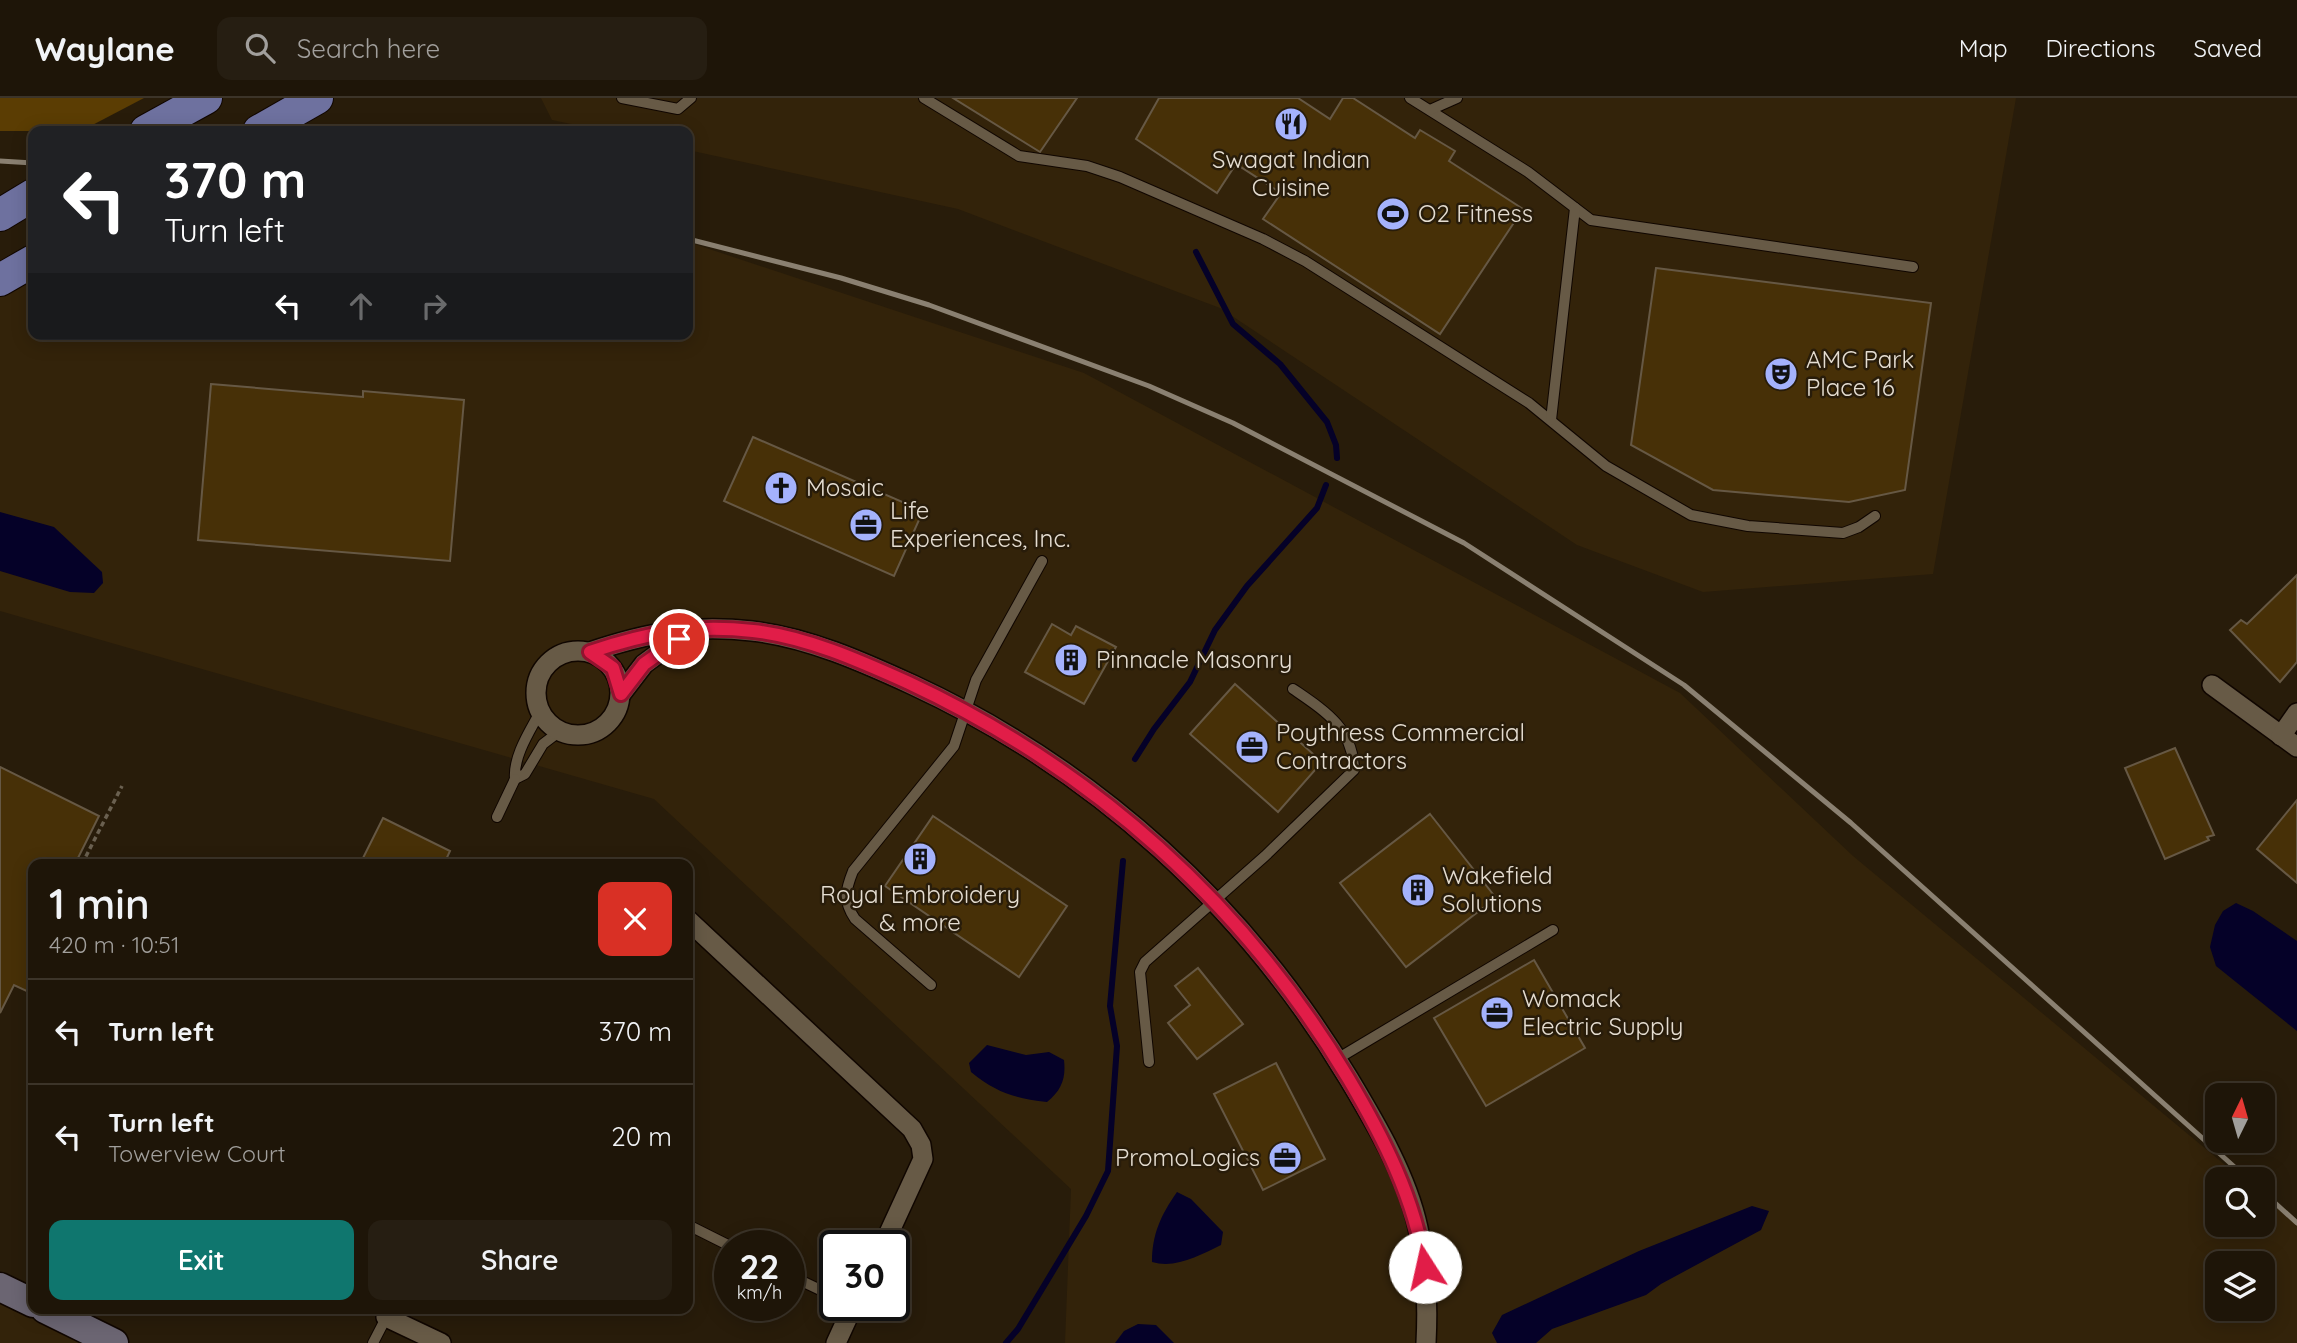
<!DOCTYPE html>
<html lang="en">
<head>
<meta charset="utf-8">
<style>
  body { margin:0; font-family:Quicksand,sans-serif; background:#261e12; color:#f1f3f6; height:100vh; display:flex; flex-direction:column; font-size:26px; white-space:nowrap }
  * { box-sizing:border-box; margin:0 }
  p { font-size:23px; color:#a19f9c }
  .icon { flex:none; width:38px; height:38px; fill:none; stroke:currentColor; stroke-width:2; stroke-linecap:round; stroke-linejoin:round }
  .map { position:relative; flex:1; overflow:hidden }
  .panel { position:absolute; left:28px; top:761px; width:665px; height:455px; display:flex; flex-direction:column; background:#1e1508; border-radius:14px; box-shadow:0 4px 18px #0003,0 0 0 2px #3c3429 }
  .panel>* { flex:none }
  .guide { position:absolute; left:28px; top:28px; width:665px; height:214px; border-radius:14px; box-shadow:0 4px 18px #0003,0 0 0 2px #3c3429; background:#202124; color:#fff; overflow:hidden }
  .needle { width:46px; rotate:5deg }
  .controls { position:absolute; left:2205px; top:985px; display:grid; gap:14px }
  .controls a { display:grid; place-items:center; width:70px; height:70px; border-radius:14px; background:#1e1508; box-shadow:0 4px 18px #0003,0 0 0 2px #3c3429; font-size:35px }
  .speed { position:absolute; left:714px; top:1132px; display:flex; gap:14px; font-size:35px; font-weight:700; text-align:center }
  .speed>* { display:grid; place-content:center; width:91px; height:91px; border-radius:50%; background:#1e1508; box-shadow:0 4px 18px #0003,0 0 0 2px #3c3429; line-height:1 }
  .speed small { font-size:18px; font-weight:400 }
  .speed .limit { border:4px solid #111; border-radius:10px; background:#fff; color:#111 }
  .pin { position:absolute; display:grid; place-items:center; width:60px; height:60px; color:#fff; margin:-30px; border:4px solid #fff; border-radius:50%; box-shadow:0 2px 7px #0007 }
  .me { position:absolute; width:77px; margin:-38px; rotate:350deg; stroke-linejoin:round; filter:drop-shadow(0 0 5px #0008) }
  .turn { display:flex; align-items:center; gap:24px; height:147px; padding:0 21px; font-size:32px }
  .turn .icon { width:91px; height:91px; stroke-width:2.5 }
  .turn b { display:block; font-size:49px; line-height:60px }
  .lanes { display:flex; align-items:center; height:66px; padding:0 21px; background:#0003; justify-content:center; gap:35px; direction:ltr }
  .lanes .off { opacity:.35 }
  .round { display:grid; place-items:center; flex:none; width:74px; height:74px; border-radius:14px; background:#261e12 }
  .overview { display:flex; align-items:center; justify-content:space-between; height:119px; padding:0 21px }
  h1 { font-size:42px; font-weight:600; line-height:52px }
  .primary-button { display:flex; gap:14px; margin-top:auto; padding:14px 21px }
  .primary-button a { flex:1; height:80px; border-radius:14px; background:#0f766e; color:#fff; font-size:28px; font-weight:600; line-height:80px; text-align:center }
  .primary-button a+a { background:#261e12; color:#f1f3f6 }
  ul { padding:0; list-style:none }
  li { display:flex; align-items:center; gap:21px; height:105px; padding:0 21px; border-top:2px solid #3c3429 }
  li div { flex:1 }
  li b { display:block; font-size:26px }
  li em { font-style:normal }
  header { display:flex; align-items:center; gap:42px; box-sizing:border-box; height:98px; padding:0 35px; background:#1e1508; border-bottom:2px solid #3c3429 }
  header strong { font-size:33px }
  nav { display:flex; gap:38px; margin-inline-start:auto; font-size:24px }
  .search { width:490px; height:63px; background:#261e12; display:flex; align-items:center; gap:18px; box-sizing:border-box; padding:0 24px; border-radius:14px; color:#a19f9c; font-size:26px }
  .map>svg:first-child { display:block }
  .built { fill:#33230a; fill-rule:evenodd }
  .forest { fill:#5b3d03 }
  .water { fill:#050128 }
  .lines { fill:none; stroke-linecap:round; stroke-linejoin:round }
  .stream { stroke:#050128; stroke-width:6 }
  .building { fill:#473007; stroke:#665844; stroke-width:2 }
  .lane-casing { stroke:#100600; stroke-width:12 }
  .street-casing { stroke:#100600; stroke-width:22 }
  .secondary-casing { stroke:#100600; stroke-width:31 }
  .primary-casing { stroke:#100600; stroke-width:34 }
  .path { stroke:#6a6050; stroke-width:3.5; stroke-dasharray:5 3.5; stroke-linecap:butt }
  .lane { stroke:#675a46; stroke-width:10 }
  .street { stroke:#675a46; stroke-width:19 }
  .secondary { stroke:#6b6572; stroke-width:28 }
  .primary { stroke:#6e719f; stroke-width:32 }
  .rail { stroke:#8a8071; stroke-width:5 }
  .route-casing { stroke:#92132f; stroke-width:18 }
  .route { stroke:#e11d48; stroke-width:12 }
  .labels { text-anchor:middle; stroke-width:5; stroke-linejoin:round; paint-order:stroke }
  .poi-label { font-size:24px; fill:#e5ddd1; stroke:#281c0a; text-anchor:start }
</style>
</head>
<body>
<header>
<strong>Waylane</strong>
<div class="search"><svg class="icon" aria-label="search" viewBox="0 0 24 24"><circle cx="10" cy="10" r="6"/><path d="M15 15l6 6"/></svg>Search here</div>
<nav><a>Map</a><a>Directions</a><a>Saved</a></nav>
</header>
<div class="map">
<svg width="2297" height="1245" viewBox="0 0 2297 1245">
  <rect width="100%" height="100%" fill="#281c0a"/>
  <g class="built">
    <polygon points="541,0 2016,0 1933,476 1703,494 1577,447 1220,210 958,111 688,52 688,33 605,33 552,22"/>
    <path d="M 33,144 L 33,236 L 688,236 L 688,144 L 1084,275 L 1680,595 L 1853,758 L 2242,1081 L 2217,1082 L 2217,1127 L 2263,1127 L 2263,1098 L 2297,1127 L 2297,1245 L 1065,1245 L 1071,1091 L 654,701 L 0,513 L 0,162 ZM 2217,1166 L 2263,1166 L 2263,1211 L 2217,1211 Z"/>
    <polygon points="0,1203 88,1245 0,1245"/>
  </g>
  <polygon class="forest" points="0,0 144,0 81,33 0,33"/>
  <g class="water">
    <polygon points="0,414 54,429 102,474 103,485 94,495 70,494 0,473"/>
    <polygon points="2236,805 2253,813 2297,843 2297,933 2216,868 2210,849 2215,827 2223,813"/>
    <path d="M 987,947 L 1026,957 L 1049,954 L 1064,962 C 1066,980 1062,992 1047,1004 C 1014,1000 997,995 971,974 L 969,965 Z"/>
    <path d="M 1177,1094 L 1191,1101 L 1223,1134 L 1221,1147 C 1200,1157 1176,1171 1152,1164 C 1152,1136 1161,1117 1177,1094 Z"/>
    <polygon points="1752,1108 1769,1113 1761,1132 1661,1186 1646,1197 1552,1231 1536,1245 1497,1245 1492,1235 1502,1217 1639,1153"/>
    <polygon points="1138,1226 1156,1227 1174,1245 1115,1245 1124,1233"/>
  </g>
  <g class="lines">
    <g class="stream">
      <polyline points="1196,154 1233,226 1280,266 1327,324 1336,347 1337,360"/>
      <polyline points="1135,661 1154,631 1190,584 1215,532 1247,488 1317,410 1326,387"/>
      <polyline points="1006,1245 1018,1231 1086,1118 1108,1073 1117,948 1110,908 1123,763"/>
    </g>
  </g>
  <g class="building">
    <polygon points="953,0 1077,0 1040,54"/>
    <polygon points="1159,0 1298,0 1330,21 1343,0 1353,0 1415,40 1420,32 1455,53 1449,63 1523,111 1440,236 1263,121 1281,95 1236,66 1217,95 1136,41"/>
    <polygon points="1656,170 1931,205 1905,392 1849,404 1713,392 1631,347"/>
    <polygon points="211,286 363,299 363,293 464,302 450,463 198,442"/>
    <polygon points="753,339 923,413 894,478 724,403"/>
    <polygon points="2297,477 2297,564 2280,584 2230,532 2241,522 2247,526"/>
    <polygon points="1052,526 1071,537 1076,528 1116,549 1084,606 1025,574"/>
    <polygon points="1235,586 1322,664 1278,714 1190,636"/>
    <polygon points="2175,650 2214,737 2207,739 2209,742 2165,761 2125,670"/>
    <polygon points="0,669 99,718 75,766 33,766 33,896 14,887 0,915"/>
    <polygon points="2297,702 2297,785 2257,751"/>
    <polygon points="1430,716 1496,800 1406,869 1340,785"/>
    <polygon points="933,718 1067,808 1019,879 885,788"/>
    <polygon points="383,720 450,753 444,766 360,766"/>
    <polygon points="1534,862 1585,950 1486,1008 1434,920"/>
    <polygon points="1198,870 1243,926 1197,961 1168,925 1190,907 1175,888"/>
    <polygon points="1276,965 1325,1061 1263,1092 1214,996"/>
  </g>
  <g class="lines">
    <defs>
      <g id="lane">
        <polyline points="622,0 678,11 691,0"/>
        <polyline points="924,0 1019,58 1087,68 1120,79 1263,141 1305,163 1529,305 1606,368 1691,417 1748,428 1843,435 1859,429 1875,418"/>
        <polyline points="1410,0 1528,74 1591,122 1913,169"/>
        <polyline points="1430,12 1457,0"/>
        <polyline points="1551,322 1575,110"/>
        <path d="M 540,614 C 530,633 513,658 515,681 L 525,676 L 543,646 L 560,633"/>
        <polyline points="497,719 515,681"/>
        <path d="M 931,887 L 855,821 C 843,803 845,793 853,773 L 954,648 L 976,582 L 1042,463"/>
        <polyline points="1337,961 1553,832"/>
        <path d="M 1149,964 L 1140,874 L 1145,864 L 1265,758 L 1354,672 C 1353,630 1325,613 1293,591"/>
        <polyline points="688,1127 730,1148"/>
        <polyline points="789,1177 835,1199"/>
        <polyline points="373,1245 387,1218"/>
      </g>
      <g id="street">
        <circle cx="578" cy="595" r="42"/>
        <path d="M 590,554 C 647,535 691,526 752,533 C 807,539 863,564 913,587 C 1096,672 1245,808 1349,981 C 1376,1026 1407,1078 1418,1130 C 1427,1169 1428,1206 1426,1245"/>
        <polyline points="2212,587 2297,649"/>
        <polyline points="621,596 644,566 690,532"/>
        <polyline points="2281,638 2297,615"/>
        <polyline points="688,822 912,1031 921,1047 923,1061 883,1148"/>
        <polyline points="386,1219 441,1245"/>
        <polyline points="836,1245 853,1208"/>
      </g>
      <g id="secondary">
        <polyline points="0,1189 33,1205"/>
        <polyline points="45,1211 114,1245"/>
      </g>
      <g id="primary">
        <polyline points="146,33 206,0"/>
        <polyline points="259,33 317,0"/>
        <polyline points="0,117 33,97"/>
        <polyline points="0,182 33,163"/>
      </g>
    </defs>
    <use href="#lane" class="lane-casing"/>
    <use href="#street" class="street-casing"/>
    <use href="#secondary" class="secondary-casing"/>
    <use href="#primary" class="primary-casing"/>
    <polyline class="path" points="82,766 122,688"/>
    <use href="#lane" class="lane"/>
    <use href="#street" class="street"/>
    <use href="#secondary" class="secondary"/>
    <use href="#primary" class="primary"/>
    <g class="rail">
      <polyline points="0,63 33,65"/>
      <polyline points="688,141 841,180 929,207 1149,288 1233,325 1464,445 1684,587 1851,725 2249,1082"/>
      <polyline points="2263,1094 2297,1125"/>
    </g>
  </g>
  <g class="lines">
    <defs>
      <path id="route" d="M 679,541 L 644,566 L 621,596 L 613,570 L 590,554 C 646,535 693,526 753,533 C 807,539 860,563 909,585 C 1093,671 1244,806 1348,980 C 1383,1039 1415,1101 1425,1169"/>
    </defs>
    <use href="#route" class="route-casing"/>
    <use href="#route" class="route"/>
  </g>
  <defs>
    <symbol id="restaurant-disc" viewBox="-11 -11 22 22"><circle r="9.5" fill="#a4b2fc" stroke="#281c0a"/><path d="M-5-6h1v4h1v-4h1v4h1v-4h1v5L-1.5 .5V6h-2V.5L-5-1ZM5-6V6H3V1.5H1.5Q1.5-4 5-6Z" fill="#111"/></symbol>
    <symbol id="stadium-disc" viewBox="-11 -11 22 22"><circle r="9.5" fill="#a4b2fc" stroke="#281c0a"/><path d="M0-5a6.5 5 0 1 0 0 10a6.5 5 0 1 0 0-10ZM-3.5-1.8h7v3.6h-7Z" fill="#111"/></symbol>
    <symbol id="theatre-disc" viewBox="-11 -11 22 22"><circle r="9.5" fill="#a4b2fc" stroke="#281c0a"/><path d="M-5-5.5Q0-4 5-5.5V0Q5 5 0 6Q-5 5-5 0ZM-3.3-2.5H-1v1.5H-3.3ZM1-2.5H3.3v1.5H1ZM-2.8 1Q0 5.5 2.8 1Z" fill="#111"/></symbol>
    <symbol id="church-disc" viewBox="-11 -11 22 22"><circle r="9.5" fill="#a4b2fc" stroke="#281c0a"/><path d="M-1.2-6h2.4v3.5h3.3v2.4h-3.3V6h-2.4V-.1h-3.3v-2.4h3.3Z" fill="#111"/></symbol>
    <symbol id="office-disc" viewBox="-11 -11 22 22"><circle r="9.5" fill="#a4b2fc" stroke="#281c0a"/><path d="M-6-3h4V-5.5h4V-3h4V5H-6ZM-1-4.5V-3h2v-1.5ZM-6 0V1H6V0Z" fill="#111"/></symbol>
    <symbol id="building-disc" viewBox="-11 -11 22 22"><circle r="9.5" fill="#a4b2fc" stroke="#281c0a"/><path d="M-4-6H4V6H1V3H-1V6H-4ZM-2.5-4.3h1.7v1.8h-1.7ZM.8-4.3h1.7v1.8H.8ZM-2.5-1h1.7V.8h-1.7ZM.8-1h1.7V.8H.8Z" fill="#111"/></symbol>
  </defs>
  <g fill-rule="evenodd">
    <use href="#restaurant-disc" x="1272" y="7" width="38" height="38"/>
    <use href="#stadium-disc" x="1374" y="97" width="38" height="38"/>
    <use href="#theatre-disc" x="1762" y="257" width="38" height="38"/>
    <use href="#church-disc" x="762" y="371" width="38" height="38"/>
    <use href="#office-disc" x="847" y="408" width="38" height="38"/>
    <use href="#building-disc" x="1052" y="543" width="38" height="38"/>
    <use href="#office-disc" x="1233" y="630" width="38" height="38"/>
    <use href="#building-disc" x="901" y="742" width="38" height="38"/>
    <use href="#building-disc" x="1399" y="773" width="38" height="38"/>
    <use href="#office-disc" x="1478" y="896" width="38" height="38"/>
    <use href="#office-disc" x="1266" y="1041" width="38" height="38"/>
  </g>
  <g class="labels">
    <g class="poi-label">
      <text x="1291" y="70" text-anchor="middle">Swagat Indian<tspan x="1291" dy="28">Cuisine</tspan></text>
      <text x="1418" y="124">O2 Fitness</text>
      <text x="1806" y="270">AMC Park<tspan x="1806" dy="28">Place 16</tspan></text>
      <text x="806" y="398">Mosaic</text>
      <text x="890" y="421">Life<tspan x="890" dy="28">Experiences, Inc.</tspan></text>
      <text x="1096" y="570">Pinnacle Masonry</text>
      <text x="1276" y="643">Poythress Commercial<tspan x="1276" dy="28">Contractors</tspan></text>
      <text x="1442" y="786">Wakefield<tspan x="1442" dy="28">Solutions</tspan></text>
      <text x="920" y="805" text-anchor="middle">Royal Embroidery<tspan x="920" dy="28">&amp; more</tspan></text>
      <text x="1522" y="909">Womack<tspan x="1522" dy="28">Electric Supply</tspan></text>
      <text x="1260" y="1068" text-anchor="end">PromoLogics</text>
    </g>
  </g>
</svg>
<div class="controls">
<a><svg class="needle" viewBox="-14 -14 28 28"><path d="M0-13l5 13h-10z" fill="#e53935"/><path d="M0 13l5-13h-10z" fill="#a19f9c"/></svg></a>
<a><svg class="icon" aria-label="search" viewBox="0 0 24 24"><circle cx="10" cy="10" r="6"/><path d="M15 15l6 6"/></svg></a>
<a><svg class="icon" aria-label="layers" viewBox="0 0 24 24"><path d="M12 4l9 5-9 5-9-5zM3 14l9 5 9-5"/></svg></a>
</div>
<div class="speed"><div>22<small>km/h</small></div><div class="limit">30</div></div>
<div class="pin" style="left:679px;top:541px;background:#d93025"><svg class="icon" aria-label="arrive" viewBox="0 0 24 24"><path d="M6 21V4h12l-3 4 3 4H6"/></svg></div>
<svg class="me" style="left:1425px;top:1169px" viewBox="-20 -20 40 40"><circle r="19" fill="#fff"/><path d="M0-13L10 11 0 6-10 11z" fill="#e11d48"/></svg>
<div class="guide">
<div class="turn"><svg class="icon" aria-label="left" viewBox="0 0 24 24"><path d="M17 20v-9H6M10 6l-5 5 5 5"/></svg><div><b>370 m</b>Turn left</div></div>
<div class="lanes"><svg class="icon" aria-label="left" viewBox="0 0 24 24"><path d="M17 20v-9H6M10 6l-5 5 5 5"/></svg><svg class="icon off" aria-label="ahead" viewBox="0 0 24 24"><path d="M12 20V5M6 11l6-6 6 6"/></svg><svg class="icon off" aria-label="right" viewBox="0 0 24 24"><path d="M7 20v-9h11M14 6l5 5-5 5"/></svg></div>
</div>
<section class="panel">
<div class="overview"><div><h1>1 min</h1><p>420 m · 10:51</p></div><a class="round" style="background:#d93025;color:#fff"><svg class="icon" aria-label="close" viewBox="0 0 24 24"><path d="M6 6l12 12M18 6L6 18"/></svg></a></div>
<ul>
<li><svg class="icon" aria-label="left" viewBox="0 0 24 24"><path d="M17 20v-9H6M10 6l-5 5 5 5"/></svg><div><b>Turn left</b></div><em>370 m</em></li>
<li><svg class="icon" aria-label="left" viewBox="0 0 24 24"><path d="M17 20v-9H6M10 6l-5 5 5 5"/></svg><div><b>Turn left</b><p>Towerview Court</p></div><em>20 m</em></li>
</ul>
<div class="primary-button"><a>Exit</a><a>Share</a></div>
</section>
</div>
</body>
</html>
